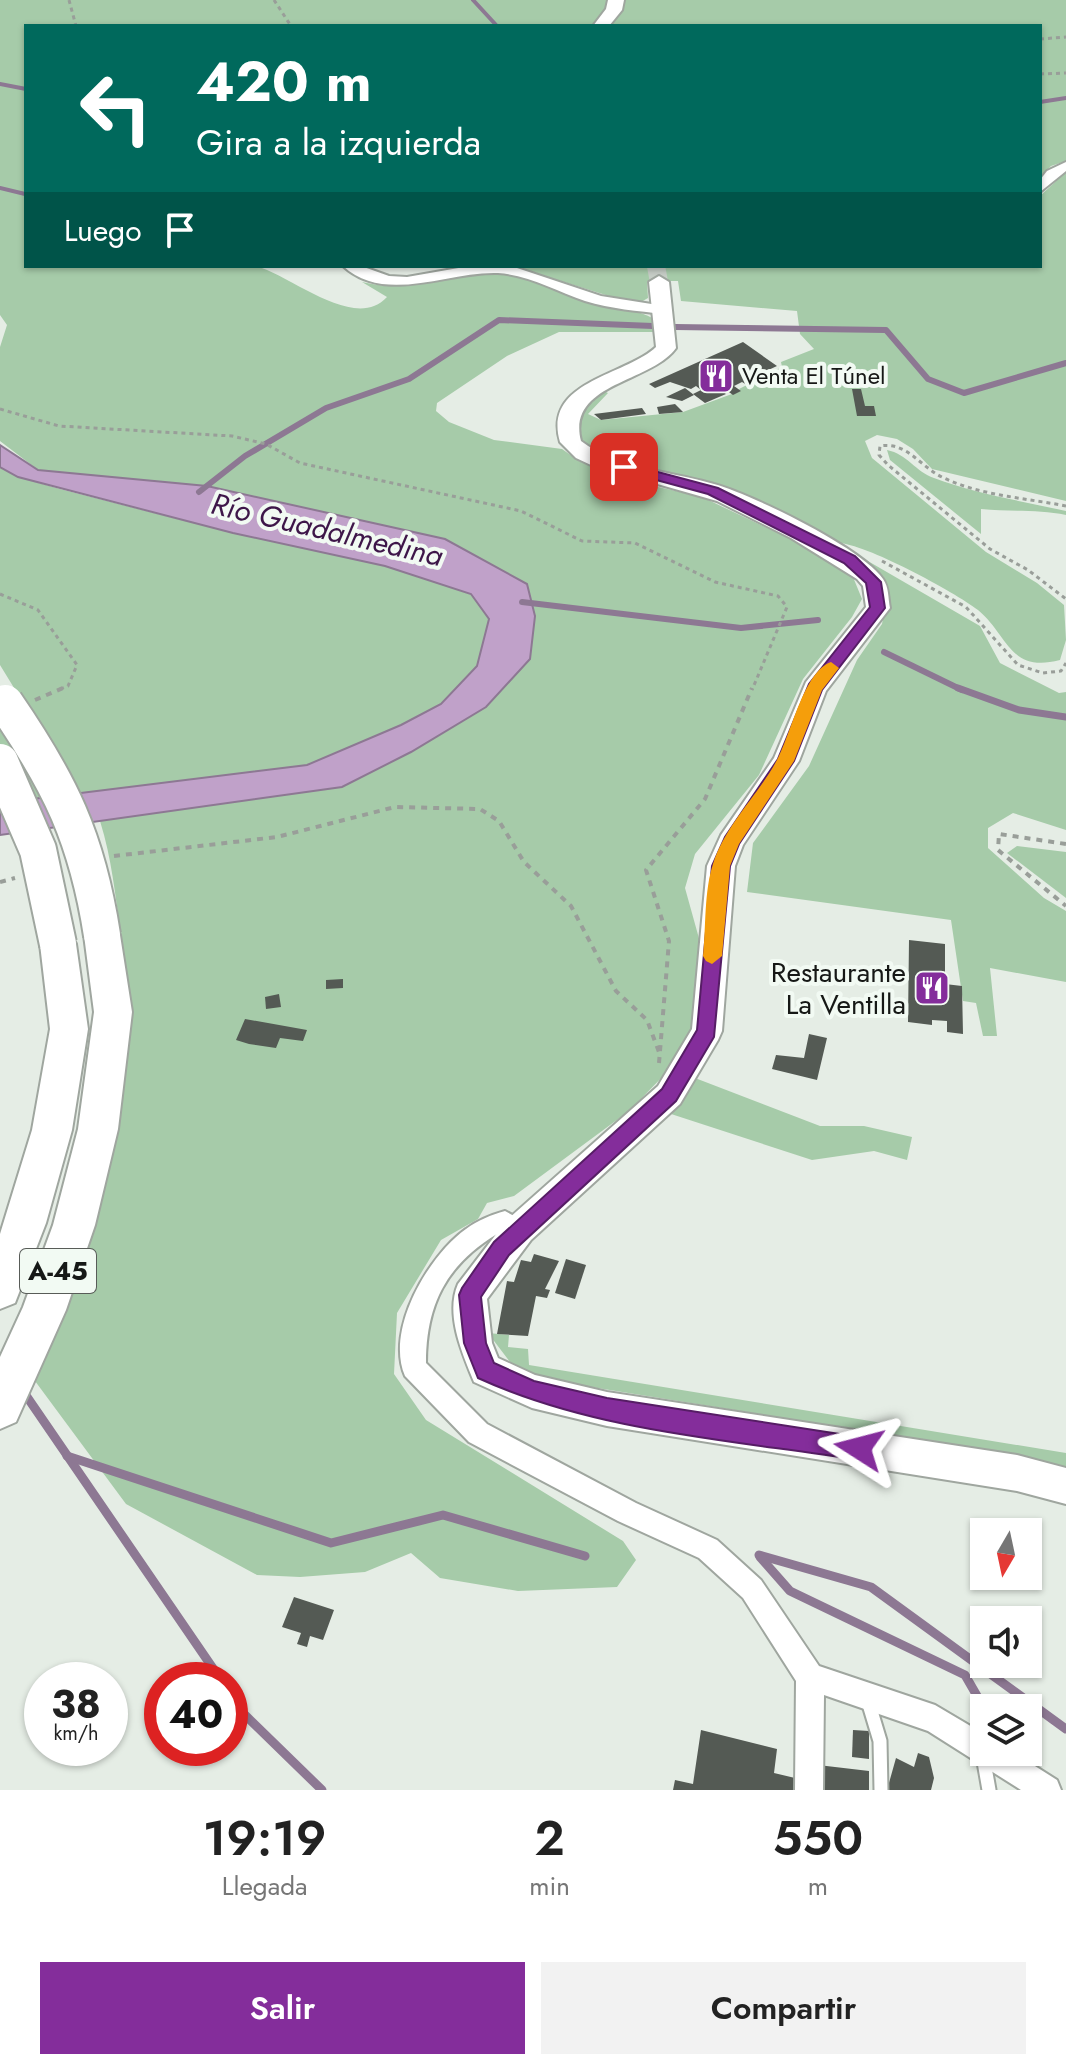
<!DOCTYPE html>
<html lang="es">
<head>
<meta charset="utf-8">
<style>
  body { margin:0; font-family:Jost,sans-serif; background:#f2f2f2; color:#222; height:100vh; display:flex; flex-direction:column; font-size:30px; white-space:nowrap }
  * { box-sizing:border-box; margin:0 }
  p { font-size:26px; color:#767676 }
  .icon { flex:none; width:44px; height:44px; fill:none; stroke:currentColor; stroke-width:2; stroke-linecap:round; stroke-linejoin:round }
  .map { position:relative; height:1790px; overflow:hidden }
  .sheet { display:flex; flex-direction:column; background:#fff; flex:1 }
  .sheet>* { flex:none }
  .guide { position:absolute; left:24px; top:24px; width:1018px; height:244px; border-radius:0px; box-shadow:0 2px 6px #0004; background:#00695c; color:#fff; overflow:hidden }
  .needle { width:52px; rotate:189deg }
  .fabs { position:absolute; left:970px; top:1518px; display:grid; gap:16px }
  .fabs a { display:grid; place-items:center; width:72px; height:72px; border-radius:0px; background:#fff; box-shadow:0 2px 6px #0004; font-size:40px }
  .speed { position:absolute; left:24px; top:1662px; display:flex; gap:16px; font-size:40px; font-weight:700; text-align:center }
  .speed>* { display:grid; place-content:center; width:104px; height:104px; border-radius:50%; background:#fff; box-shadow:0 2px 6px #0004; line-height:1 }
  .speed small { font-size:20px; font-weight:400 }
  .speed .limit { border:12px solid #d22; background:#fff; color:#111 }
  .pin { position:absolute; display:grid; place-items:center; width:68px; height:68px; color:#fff; margin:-34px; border-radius:16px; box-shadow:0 4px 12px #0006 }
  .me { position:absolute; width:88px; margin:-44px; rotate:279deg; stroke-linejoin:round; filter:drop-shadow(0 0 6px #0008) }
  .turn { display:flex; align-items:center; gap:28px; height:168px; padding:0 40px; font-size:36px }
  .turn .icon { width:104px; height:104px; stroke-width:2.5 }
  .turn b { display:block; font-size:56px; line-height:68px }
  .then { display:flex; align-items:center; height:76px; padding:0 40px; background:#0003; gap:16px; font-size:30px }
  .eta { display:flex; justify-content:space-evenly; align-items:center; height:136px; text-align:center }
  .eta b { font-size:48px; font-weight:600; line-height:56px }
  .primary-button { display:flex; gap:16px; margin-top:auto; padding:16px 40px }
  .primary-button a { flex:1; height:92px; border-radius:0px; background:#842d9b; color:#fff; font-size:32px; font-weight:600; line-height:92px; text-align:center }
  .primary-button a+a { background:#f2f2f2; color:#222 }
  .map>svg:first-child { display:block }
  .green { fill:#a6cba9 }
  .water { fill:#c0a1c9; stroke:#8d7893; stroke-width:2 }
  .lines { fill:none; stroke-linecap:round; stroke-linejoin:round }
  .stream-far3 { stroke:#8d7893; stroke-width:4 }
  .stream-far2 { stroke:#8d7893; stroke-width:6 }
  .stream-far1 { stroke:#8d7893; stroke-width:7 }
  .stream { stroke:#8d7893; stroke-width:9 }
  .building { fill:#545a54 }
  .secondary-tunnel { stroke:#c6cdc6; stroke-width:18; stroke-dasharray:18 9; stroke-linecap:butt }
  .lane-casing { stroke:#9fa69f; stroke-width:17 }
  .street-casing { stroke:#9fa69f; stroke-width:4 }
  .secondary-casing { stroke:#9fa69f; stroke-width:4 }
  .highway-casing { stroke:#9fa69f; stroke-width:4 }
  .path-far1 { stroke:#999e99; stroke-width:3; stroke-dasharray:4 4; stroke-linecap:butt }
  .path { stroke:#999e99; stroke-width:4; stroke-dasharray:6 6; stroke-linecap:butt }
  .lane { stroke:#fff; stroke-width:13 }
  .street { fill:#fff; fill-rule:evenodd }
  .secondary { fill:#fff; fill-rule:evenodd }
  .highway { fill:#fff; fill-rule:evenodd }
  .highway-bridge-casing { stroke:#9fa69f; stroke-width:40; stroke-linecap:butt }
  .highway-bridge { stroke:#fff; stroke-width:36 }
  .route { fill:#842d9b; stroke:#561d65; stroke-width:2 }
  .slow { fill:#f59e0b }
  .labels { text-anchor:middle; stroke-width:8; stroke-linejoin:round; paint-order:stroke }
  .far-poi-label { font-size:24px; fill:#161816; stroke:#f2faf3; text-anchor:start }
  .shield { fill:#f2faf3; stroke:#585c58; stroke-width:2 }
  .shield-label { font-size:26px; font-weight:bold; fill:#161816 }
  .poi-label { font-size:28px; fill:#161816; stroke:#f2faf3; text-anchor:end }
  .water-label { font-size:30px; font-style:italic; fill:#3e1649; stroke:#f2faf3 }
</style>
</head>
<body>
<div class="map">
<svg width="1066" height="1790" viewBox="0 0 1066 1790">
  <rect width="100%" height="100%" fill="#e5ede5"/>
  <g class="green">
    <path d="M 0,0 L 608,0 L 607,10 L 593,26 L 26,26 L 26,266 L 256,266 C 292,276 355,332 387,297 L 362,282 C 411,294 442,275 489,273 C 527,271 565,295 601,305 C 618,309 638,309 654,319 L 657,332 L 559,332 L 507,356 L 437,403 L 436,411 L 449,422 L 494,440 L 562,449 L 579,461 L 619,478 L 702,497 L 832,559 L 853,577 L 862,599 L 852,617 L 803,679 L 759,775 L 695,854 L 685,888 L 700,942 L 698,991 L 691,1037 L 674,1065 L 629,1111 L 514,1196 L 487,1203 L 478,1219 L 441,1240 L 397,1313 L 394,1374 L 426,1420 L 623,1541 L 636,1560 L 617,1587 L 518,1591 L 440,1578 L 411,1553 L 365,1572 L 300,1577 L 257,1575 L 126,1504 L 35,1381 C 55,1332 70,1282 85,1231 C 118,1120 139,1052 121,934 C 115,895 112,859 100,821 L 342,787 L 411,752 L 486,707 L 535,616 L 207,486 L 38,470 L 0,441 L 0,347 L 7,325 L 0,315 Z"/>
    <polygon points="622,0 1066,0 1066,161 1051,166 1040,177 1040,26 607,26 621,10"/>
    <path d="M 1066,172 L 1066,501 L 932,469 L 913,449 L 897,439 L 877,435 L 865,441 L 872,458 L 986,552 L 1037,583 L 1064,605 L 1066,640 L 1060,660 C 1009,673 1009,636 978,610 C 955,592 864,543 838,543 C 800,525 754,495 715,483 C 669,470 620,468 580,440 L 580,412 L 602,390 L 608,393 L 588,414 L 601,420 L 683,412 L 740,391 L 739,389 L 782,367 L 781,362 L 814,349 L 800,334 L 797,311 L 681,301 L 678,281 L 647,281 L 648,298 L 641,302 L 622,300 L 512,266 L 1040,266 L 1040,196 Z"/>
    <path d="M 887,450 C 907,454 916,472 934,478 C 977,494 1021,501 1066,511 L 1066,515 C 1039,509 1010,512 981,509 L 981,534 L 890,460 Z"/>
    <polygon points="0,467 18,477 60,489 233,533 385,566 471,594 489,619 477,666 441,704 401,725 307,765 0,803 0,706 19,696 0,665"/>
    <polygon points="854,553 980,626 1000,663 1059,693 1066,692 1066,830 1013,813 988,828 988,848 1044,898 1066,911 1066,982 990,968 997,1036 983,1036 976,1003 963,1001 951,920 747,892 753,843 809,766 857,660 882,624 887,597 879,574"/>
    <polygon points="1017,846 1066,852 1066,898 1007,853"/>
    <polygon points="695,1078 820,1126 864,1126 912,1137 907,1160 874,1151 812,1160 668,1113"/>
    <polygon points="488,1333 509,1335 508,1347 528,1349 529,1365 1066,1453 1066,1470 989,1451 535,1378 513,1366"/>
  </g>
  <polygon class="water" points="0,445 38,470 207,486 445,539 527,584 535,616 530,659 486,707 411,752 342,787 0,835 0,803 307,765 401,725 441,704 477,666 489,619 471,594 385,566 233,533 18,477 0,467"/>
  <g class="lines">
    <g class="stream-far3">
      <polyline points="473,0 497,26"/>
      <polyline points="0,84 26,89"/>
      <polyline points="1040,102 1066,98"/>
      <polyline points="0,188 25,194"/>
    </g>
    <g class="stream-far2">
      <polyline points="675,327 886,330 928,379 964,393 1066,363"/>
      <polyline points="199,492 245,456 326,408 409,379 499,320 653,326"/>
      <polyline points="522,602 741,628 818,620"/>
      <polyline points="884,652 962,690"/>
    </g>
    <polyline class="stream-far1" points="958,688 1019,710 1066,717"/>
    <g class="stream">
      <polyline points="23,1391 221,1680"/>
      <polyline points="67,1456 331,1543 443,1515 585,1556"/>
      <polyline points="759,1555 871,1587 1066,1729"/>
      <polyline points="760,1557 790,1591 965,1675 984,1708"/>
      <polyline points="230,1694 244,1714 322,1790"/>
    </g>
  </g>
  <g class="building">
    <polygon points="743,342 777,366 764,372 768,375 747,385 742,382 734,386 741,391 733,395 718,384 715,386 726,394 705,403 693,394 701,390 696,386 691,389 670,382 655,388 649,384"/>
    <polygon points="685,388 694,395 682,401 666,397"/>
    <polygon points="852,389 861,389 865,406 874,406 876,416 857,416"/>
    <polygon points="675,404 683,412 659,414 657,407"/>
    <polygon points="642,408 646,414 601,420 594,414"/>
    <polygon points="909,940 945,944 945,984 962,986 963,1034 947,1032 947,1021 932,1020 932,1025 908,1022"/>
    <polygon points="343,979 343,988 326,989 326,980"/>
    <polygon points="279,994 281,1007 266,1009 265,997"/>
    <polygon points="245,1019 307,1030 303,1041 280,1038 276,1048 249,1044 236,1040"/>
    <polygon points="809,1034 827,1038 817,1080 772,1069 776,1055 804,1058"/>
    <polygon points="534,1254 559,1261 545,1289 550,1290 547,1298 536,1296 528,1336 497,1334 507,1281 514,1282 521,1260 531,1262"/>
    <polygon points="566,1259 586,1265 575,1299 555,1293"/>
    <polygon points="294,1597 334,1610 323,1640 310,1636 307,1647 297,1644 301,1633 282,1627"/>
    <polygon points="701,1730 777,1749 774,1773 795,1778 793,1790 673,1790 675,1780 693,1784"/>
    <polygon points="853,1730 869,1731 869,1759 852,1757"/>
    <polygon points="918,1753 929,1757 934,1778 931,1790 887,1790 896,1758 914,1767"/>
    <polygon points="818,1765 869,1771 869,1790 818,1790"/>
  </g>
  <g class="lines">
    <polyline class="secondary-tunnel" points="656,266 659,282"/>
    <defs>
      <g id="lane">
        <polyline points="868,1701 880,1741 881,1790"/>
        <polyline points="983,1756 989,1790"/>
      </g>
      <g id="street">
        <polygon points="1066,162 1066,171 1040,192 1040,180 1047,171"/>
        <path d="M 343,266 L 361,266 L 389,276 L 407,277 L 470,266 L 511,266 L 601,296 L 664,306 L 671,310 L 664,314 C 638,311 611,309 585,301 C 556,291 529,275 498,273 C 448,271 385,305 343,266 Z"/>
        <path d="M 505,1211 L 527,1223 L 531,1230 L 527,1237 L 519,1241 L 503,1232 L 497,1234 C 446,1265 426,1305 426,1363 L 487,1424 L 636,1503 L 717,1540 L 761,1580 L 819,1666 L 935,1705 L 984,1734 L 984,1752 L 1013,1752 L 1057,1780 L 1061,1790 L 1021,1790 L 928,1731 L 824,1695 L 823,1790 L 795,1790 L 796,1681 L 743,1598 L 699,1558 L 618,1521 L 469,1442 L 405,1376 C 385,1330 428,1256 466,1229 C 478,1220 491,1215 505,1211 Z"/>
      </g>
      <g id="secondary">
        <polygon points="608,0 624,0 622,10 609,26 593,26 606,9"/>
        <path d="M 659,276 L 669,282 L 676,348 C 651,383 566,383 581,441 C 618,469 670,471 714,484 C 751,494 862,548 883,579 C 889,587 888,598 890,608 L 826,691 L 799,761 L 743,845 L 735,866 L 722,1031 L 718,1040 L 680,1104 L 531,1240 L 487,1299 L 492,1343 L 498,1358 L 535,1375 L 607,1392 L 1017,1455 L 1066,1468 L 1066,1504 L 1017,1491 L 607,1426 L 532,1408 L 474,1382 C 462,1353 445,1314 458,1284 L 507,1220 L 658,1086 L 692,1029 L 707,866 L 721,835 L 774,758 L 806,682 L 866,607 L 863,586 L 857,579 L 791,538 L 717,501 L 591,465 L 576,458 L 560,442 C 542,381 625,376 656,347 L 649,282 Z"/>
      </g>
      <g id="highway">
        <polygon points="102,920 115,925 120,935 132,1012 118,1129 95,1225 66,1310 16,1422 0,1429 0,1357 23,1307 53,1225 78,1129 94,1012 84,935 89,925"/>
        <polygon points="58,929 71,934 76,944 88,1029 72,1130 46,1223 15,1303 0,1309 0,1234 32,1130 50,1029 40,944 45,934"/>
      </g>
    </defs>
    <use href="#lane" class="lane-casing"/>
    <use href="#street" class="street-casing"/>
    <use href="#secondary" class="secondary-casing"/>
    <use href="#highway" class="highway-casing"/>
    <g class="path-far1">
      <polyline points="69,0 76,26"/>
      <polyline points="274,0 291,26"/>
      <polyline points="1040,39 1066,37"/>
      <polyline points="1040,74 1066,73"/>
      <polyline points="0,409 59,426 232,436 266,444 300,463 521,511 582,541 635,543 715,582 778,596 787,607 752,690"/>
      <path d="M 1066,506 C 1026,498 982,496 944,478 C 921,468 907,441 880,446 L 879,455 L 888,465 L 990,549 L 1028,570 L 1066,599"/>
      <polyline points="882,561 966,607 1018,665 1043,673 1061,671 1066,663"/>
      <polyline points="0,594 38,610 77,665 68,686 58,690"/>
    </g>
    <g class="path">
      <polyline points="35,700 63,688"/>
      <polyline points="1066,844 999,834 998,850 1066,906"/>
      <polyline points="114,856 277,837 395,807 480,809 499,821 524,862 571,906 616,991 647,1020 659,1052"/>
      <polyline points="0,882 15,878"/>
      <polyline points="659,1063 669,941 646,870 705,799 752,688"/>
    </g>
    <use href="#lane" class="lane"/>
    <use href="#street" class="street"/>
    <use href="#secondary" class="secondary"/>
    <use href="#highway" class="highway"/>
    <defs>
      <g id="highway-bridge">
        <path d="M 5,703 C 60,783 87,838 102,935"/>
        <polyline points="0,762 38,850 58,944"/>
      </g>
    </defs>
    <use href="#highway-bridge" class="highway-bridge-casing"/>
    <use href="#highway-bridge" class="highway-bridge"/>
  </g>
  <path class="route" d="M 624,463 L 718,488 L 855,556 L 881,582 L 885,608 L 822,690 L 794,761 L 739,844 L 730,866 L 714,1037 L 676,1101 L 509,1255 L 481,1297 L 486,1343 L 494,1363 L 534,1381 L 607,1398 L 859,1437 L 868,1440 L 871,1448 L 868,1456 L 859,1460 C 733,1440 596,1432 478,1378 L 464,1343 L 459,1295 L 462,1288 L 494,1242 L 662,1089 L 697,1030 L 712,866 L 725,837 L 778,759 L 809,684 L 870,607 L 866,583 L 844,563 L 708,494 L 619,470 L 617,467 Z"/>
  <path class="slow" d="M 831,662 L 839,668 L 822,690 L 794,761 L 739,844 L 730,866 L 722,956 L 712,964 L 706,961 L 703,956 C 706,927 704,891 713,864 C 726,823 759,795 778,758 C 791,734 804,671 831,662 Z"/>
  <defs>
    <symbol id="restaurant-square" viewBox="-11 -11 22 22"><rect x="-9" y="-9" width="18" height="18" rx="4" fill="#842d9b" stroke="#f2faf3"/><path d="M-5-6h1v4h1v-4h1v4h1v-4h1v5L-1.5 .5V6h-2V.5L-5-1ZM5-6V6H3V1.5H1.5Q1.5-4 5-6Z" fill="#fff"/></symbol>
  </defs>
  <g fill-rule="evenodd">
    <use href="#restaurant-square" x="696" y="356" width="40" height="40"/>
    <use href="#restaurant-square" x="912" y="968" width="40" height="40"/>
  </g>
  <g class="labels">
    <g class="far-poi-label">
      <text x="742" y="384">Venta El Túnel</text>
    </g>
    <rect class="shield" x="20" y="1249" width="76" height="44" rx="6"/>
    <g class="shield-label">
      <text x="58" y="1280">A-45</text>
    </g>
    <g class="poi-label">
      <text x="906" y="982">Restaurante<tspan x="906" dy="32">La Ventilla</tspan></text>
    </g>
    <g class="water-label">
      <text transform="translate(327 530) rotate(13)" y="10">Río Guadalmedina</text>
    </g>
  </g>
</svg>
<div class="fabs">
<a><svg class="needle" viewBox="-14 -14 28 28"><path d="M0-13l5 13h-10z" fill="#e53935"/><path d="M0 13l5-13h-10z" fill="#767676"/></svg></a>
<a><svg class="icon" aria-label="sound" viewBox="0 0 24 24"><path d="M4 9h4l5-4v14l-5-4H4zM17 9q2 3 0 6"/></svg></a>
<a><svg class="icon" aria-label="layers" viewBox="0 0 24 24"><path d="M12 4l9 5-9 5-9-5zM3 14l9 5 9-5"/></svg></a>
</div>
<div class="speed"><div>38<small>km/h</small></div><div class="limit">40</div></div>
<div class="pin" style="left:624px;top:467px;background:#d93025"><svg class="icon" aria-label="arrive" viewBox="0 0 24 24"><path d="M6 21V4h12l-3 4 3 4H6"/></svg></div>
<svg class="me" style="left:859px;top:1448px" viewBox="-20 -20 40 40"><path d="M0-17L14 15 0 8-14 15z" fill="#842d9b" stroke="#fff" stroke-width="4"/></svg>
<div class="guide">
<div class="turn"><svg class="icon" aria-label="left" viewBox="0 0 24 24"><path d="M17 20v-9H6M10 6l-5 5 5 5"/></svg><div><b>420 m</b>Gira a la izquierda</div></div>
<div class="then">Luego<svg class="icon" aria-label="arrive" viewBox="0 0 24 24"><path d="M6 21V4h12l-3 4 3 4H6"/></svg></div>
</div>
</div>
<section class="sheet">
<div class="eta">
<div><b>19:19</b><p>Llegada</p></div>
<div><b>2</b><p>min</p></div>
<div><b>550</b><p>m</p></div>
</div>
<div class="primary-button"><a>Salir</a><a>Compartir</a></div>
</section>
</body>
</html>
